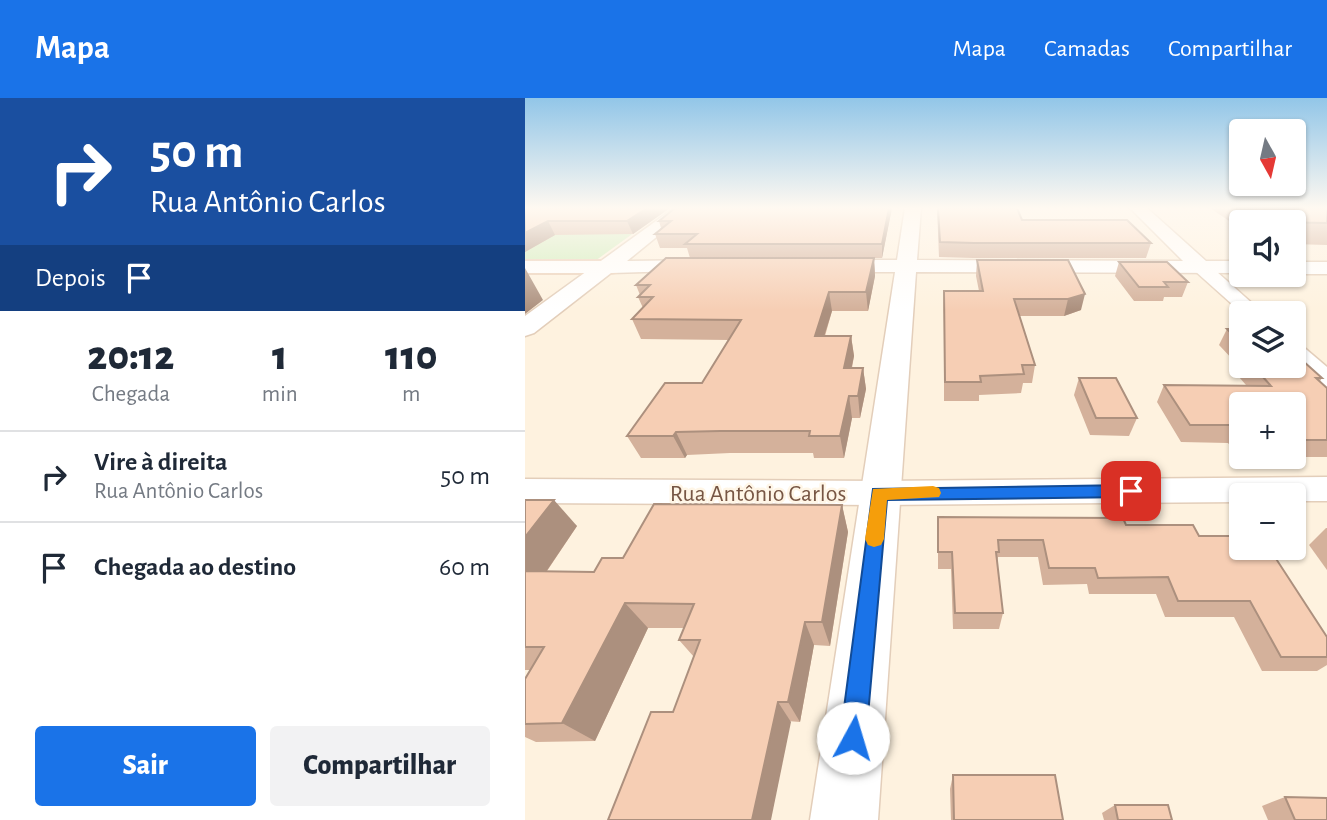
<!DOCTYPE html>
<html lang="pt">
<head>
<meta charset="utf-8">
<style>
  body { margin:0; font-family:"Alegreya Sans",sans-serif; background:#f2f2f3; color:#1f2937; height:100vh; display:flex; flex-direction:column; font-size:26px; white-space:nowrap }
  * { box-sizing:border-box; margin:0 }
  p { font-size:23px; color:#747a83 }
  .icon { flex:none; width:38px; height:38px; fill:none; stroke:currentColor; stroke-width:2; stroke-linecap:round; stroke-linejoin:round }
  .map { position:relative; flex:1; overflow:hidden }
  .panel { display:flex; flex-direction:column; background:#fff; width:525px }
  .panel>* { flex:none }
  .guide { background:#1a4fa0; color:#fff; overflow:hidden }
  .needle { width:46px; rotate:172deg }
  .fabs { position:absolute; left:704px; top:21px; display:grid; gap:14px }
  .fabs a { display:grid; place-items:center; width:77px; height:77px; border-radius:7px; background:#fff; box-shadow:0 2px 5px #0004; font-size:35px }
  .pin { position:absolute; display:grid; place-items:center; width:60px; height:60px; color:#fff; margin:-30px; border-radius:14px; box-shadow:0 4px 10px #0006 }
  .me { position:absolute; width:77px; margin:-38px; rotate:6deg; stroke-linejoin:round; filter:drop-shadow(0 0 5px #0008) }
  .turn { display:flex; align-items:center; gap:24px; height:147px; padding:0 35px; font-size:32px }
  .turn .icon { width:91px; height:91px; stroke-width:2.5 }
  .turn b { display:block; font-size:49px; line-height:60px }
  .then { display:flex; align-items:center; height:66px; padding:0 35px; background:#0003; gap:14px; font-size:26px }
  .eta { display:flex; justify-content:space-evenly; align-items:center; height:119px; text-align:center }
  .eta b { font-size:42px; font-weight:800; line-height:49px }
  .button { display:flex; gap:14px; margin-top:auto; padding:14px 35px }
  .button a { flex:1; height:80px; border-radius:7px; background:#1a73e8; color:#fff; font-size:28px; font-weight:800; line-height:80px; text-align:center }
  .button a+a { background:#f2f2f3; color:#1f2937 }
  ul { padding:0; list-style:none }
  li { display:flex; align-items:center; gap:21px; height:91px; padding:0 35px; border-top:2px solid #e0e1e3 }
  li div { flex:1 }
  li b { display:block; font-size:26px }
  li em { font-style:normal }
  header { display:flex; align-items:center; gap:42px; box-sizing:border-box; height:98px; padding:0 35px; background:#1a73e8; color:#fff }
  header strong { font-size:33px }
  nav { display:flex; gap:38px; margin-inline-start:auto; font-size:24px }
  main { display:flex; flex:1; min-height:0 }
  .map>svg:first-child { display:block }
  .green { fill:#d0edbc }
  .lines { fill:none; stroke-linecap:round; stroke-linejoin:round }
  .minor-casing { stroke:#e3ceba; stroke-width:3 }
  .tertiary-casing { stroke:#e3ceba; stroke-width:3 }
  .secondary-casing { stroke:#ebd0b9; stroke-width:4 }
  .minor { fill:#fff; fill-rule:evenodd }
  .tertiary { fill:#fff; fill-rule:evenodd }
  .secondary { fill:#fff; fill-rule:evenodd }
  .wall { fill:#d4b19b }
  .shaded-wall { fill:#ac907e }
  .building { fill:#f6ceb4; stroke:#ac907e; stroke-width:2 }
  .route { fill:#1a73e8; stroke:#114b97; stroke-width:2 }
  .slow { fill:#f59e0b }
  .labels { text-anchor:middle; stroke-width:5; stroke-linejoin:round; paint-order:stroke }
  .street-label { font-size:24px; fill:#775644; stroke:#fff6e7 }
</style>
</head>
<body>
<header>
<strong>Mapa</strong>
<nav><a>Mapa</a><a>Camadas</a><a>Compartilhar</a></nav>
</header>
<main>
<section class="panel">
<div class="guide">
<div class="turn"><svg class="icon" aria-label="right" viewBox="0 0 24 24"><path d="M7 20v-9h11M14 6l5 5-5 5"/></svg><div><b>50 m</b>Rua Antônio Carlos</div></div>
<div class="then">Depois<svg class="icon" aria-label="arrive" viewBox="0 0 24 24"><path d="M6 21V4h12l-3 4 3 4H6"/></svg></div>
</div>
<div class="eta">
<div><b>20:12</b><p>Chegada</p></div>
<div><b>1</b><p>min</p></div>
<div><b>110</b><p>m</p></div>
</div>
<ul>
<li><svg class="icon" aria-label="right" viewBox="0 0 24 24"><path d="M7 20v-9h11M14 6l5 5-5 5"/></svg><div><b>Vire à direita</b><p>Rua Antônio Carlos</p></div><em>50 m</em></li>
<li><svg class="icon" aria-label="arrive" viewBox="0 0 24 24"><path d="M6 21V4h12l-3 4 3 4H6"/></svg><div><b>Chegada ao destino</b></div><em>60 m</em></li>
</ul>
<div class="button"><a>Sair</a><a>Compartilhar</a></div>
</section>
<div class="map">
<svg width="802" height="722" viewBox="0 0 802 722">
  <rect width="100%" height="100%" fill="#fef2df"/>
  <polygon class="green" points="143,110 70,163 0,164 0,143"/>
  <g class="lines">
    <defs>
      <g id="minor">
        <polygon points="676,164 682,165 738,215 717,215 670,173 668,169"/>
        <polygon points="768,245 776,247 802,269 802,289 793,287 768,264"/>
        <polygon points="802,379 802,403 768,403 768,397 716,397 716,404 354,407 0,405 0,381 354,383"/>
      </g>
      <g id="tertiary">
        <polygon points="149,110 167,110 102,163 180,162 187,164 190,168 187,172 86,175 9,235 0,238 0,218"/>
        <polygon points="380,110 396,110 392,162 658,163 605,110 622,110 681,163 716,163 716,175 391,174 353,722 285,722 370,174 301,174 294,172 291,168 294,164 301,162 372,162"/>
        <rect x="768" y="164" width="34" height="12"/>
      </g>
      <polygon id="secondary" points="0,163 83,163 91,164 94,169 91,174 83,175 0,175"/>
    </defs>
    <use href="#minor" class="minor-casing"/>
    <use href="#tertiary" class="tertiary-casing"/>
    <use href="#secondary" class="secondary-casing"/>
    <use href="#minor" class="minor"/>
    <use href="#tertiary" class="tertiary"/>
    <use href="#secondary" class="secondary"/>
  </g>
  <g class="wall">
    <polygon points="0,110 145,110 108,136 30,137 0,154"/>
    <polygon points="150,110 367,110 357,160 349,160 350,178 343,213 307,213 300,238 326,238 329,258 327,270 338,270 341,291 335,320 327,320 319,360 289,360 288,355 205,355 162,357 160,360 116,360 102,338 177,285 204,242 116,241 107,221 118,210 113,199 115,197 111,187 165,160 162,150 135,150 130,136 136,130 134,123"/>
    <polygon points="412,110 492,110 497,122 626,145 621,160 448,160 414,159"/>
    <polygon points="685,110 802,110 802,147 768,146 768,124 716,124 716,131"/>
    <polygon points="452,162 543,162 556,212 539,218 494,218 510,267 507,285 498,285 496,295 454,297 454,303 419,303 419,193 454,193 451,178"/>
    <polygon points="594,164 663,184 657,199 639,199 638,203 609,203 590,178"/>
    <polygon points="702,231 716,231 716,268 768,268 797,280 795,283 802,290 802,359 754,359 768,359 768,306 716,306 716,356 712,356 703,345 656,344 632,304 639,287 721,287 707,271 710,264 694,247"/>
    <polygon points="554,280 612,320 604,338 565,337 549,297"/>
    <polygon points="0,402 52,428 22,473 69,474 98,460 317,407 323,434 305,548 289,547 275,624 148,614 169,559 154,542 159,530 123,530 70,643 11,644 0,639 0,581 5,572 0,572"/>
    <polygon points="413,419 601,427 674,438 802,539 802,567 792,573 737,573 709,519 640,519 631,496 564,496 562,486 518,487 513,459 473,459 472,465 478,515 474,531 428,531 426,471 413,471"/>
    <polygon points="801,430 802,430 802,472 784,447"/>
    <polygon points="428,677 538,722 426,722 425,691"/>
    <polygon points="760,699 802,722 743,722 737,708"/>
    <polygon points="590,707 647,722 579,722 577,715"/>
  </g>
  <g class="shaded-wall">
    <polygon points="122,110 145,110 108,136 102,123"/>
    <polygon points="364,110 367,110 357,160 357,146"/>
    <polygon points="23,123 30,137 0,154 0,135"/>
    <polygon points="349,160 350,178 343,213 341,194"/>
    <polygon points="0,170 18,202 0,216"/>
    <polygon points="304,194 307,213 293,258 290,238"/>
    <polygon points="560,196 556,212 539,218 543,201"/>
    <polygon points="326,238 329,258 322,291 319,270"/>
    <polygon points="338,270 341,291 335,320 333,298"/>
    <polygon points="324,298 327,320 319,360 315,338"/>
    <polygon points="151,334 162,357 160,360 148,338"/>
    <polygon points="29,402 52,428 4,499 0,495 0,439"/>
    <polygon points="317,407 323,434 305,548 297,524"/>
    <polygon points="100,505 123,530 70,643 37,625"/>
    <polygon points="280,524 289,547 275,624 263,604"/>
    <polygon points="253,604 266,624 246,722 227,722"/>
  </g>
  <g class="building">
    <polygon points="0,110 122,110 102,123 23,123 0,135"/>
    <polygon points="150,110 364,110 357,146 160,146 172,136 130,136 146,123 134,123"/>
    <polygon points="413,110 492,110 497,122 602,122 626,145 449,145 415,144"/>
    <polygon points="724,110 802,110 802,125 748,124"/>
    <polygon points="141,160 349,160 341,194 304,194 290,238 326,238 319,270 338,270 333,298 324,298 315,338 284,338 285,333 195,333 151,334 148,338 102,338 140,285 177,285 216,222 107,221 128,199 113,199 125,187 111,187"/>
    <polygon points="452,162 543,162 560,196 543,201 489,201 510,267 497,267 499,276 455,278 456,284 420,284 419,193 458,193"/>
    <polygon points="594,164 642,164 663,184 639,184 643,189 614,189"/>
    <polygon points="702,231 716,231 716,245"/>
    <polygon points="768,254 797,280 791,280 802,290 802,342 768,342 768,306 716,306 716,329 714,327 665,327 639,287 746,288 728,268 768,268"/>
    <polygon points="554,280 591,280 612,320 571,320"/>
    <polygon points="0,402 29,402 0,439"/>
    <polygon points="129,406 317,407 297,524 280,524 263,604 253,604 227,722 83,722 126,614 148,614 175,542 154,542 169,506 100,505 37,625 0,626 0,581 19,549 0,549 0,473 69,474 77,460 98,460"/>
    <polygon points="413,419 598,420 601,427 668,427 674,438 716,438 716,450 744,450 802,539 802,559 756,559 725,503 653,503 643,479 573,480 570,470 524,470 518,442 473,442 474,454 471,454 478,515 430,515 427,454 413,454"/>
    <polygon points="428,677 530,677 538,722 429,722"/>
    <polygon points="760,699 802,700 802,722 770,722"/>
    <polygon points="590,707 643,707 647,722 593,722"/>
  </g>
  <linearGradient id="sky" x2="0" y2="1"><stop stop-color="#92c6e8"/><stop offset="0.52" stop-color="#fff9f1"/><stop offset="1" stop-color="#fff9f1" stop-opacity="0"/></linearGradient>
  <rect width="802" height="212" fill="url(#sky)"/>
  <polygon class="route" points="606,387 612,388 615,393 612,397 606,399 362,402 341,640 337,650 328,653 319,650 315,640 348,391"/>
  <polygon class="slow" points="408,388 414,390 416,395 414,399 362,402 359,441 356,447 349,449 343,447 340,441 348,391"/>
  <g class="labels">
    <g class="street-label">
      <text x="233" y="403">Rua Antônio Carlos</text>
    </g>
  </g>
</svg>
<div class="fabs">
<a><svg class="needle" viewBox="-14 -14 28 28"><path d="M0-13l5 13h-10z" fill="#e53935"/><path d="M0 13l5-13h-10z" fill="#747a83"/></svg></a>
<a><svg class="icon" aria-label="sound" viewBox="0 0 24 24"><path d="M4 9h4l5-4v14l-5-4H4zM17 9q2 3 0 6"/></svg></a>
<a><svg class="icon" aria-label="layers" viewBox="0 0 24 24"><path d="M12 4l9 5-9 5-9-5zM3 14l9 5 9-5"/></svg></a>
<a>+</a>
<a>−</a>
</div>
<div class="pin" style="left:606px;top:393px;background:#d93025"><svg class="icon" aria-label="arrive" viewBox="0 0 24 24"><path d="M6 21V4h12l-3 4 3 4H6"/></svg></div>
<svg class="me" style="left:328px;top:640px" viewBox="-20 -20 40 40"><circle r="19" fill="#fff"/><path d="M0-13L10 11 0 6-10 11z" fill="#1a73e8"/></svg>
</div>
</main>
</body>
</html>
